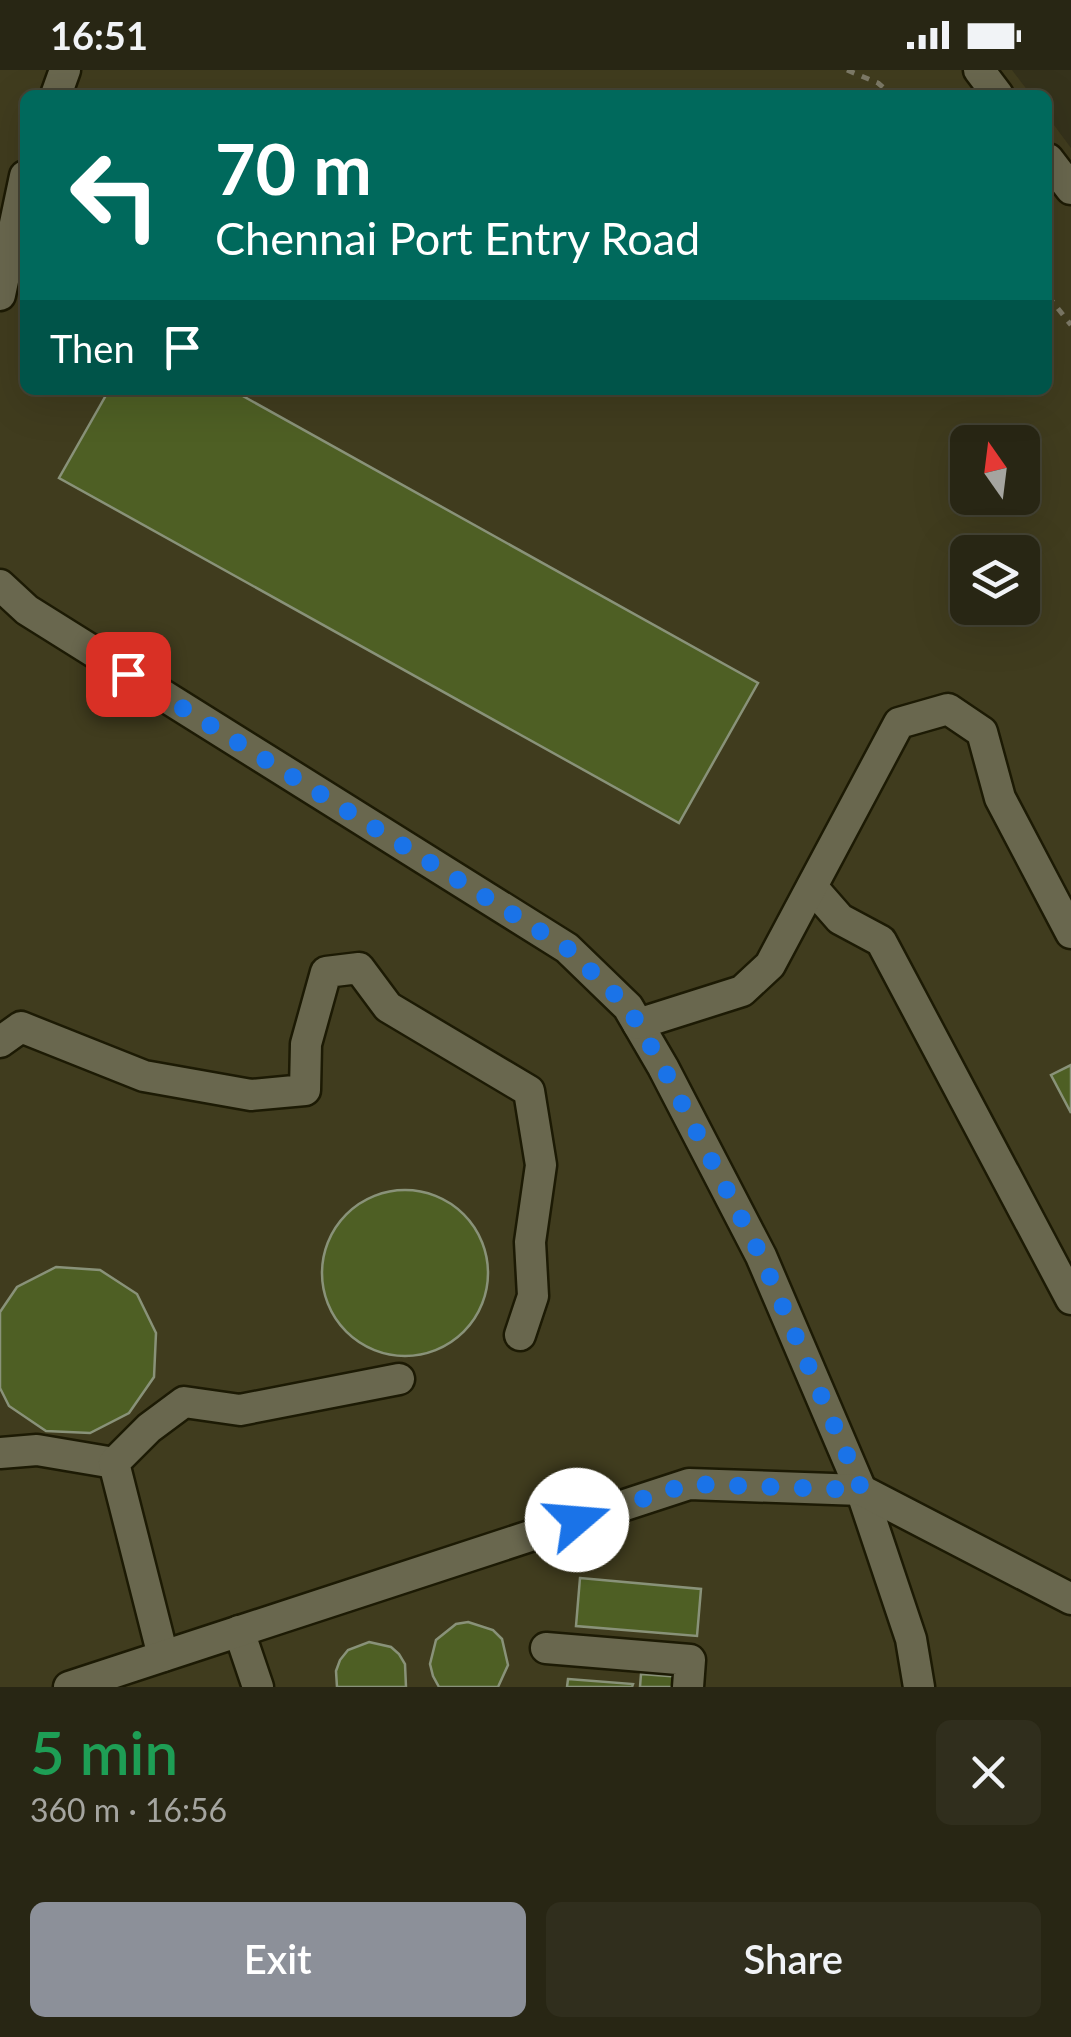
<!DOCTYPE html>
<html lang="en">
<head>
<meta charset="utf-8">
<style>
  body { margin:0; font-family:Lato,sans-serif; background:#302e1d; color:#f1f3f6; height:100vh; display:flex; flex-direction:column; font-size:38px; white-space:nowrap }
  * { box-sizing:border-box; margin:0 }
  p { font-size:32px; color:#a5a5a0 }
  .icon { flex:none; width:55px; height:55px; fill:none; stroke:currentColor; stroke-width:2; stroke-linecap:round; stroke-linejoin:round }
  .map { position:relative; height:1617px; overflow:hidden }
  .side { display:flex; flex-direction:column; background:#282614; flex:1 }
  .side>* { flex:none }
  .guide { position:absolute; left:20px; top:20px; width:1032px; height:305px; border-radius:15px; box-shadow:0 10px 40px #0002,0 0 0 2px #444334; background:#00695c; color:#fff; overflow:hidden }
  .needle { width:65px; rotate:346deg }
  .buttons { position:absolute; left:950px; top:355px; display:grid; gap:20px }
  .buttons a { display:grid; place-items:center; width:90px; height:90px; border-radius:15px; background:#282614; box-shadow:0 10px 40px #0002,0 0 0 2px #444334; font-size:50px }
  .pin { position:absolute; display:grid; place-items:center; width:85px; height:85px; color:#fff; margin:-42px; border-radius:20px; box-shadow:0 5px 15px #0006 }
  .me { position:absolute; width:110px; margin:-55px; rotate:72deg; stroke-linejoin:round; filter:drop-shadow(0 0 8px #0008) }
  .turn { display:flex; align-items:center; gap:35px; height:210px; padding:0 30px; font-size:45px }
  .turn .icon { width:130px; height:130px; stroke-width:2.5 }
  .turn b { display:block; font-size:70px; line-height:85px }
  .then { display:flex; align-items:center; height:95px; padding:0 30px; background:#0003; gap:20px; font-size:38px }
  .round { display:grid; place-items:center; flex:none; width:105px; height:105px; border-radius:15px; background:#302e1d }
  .summary { display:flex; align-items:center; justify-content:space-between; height:170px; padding:0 30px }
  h1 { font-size:60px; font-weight:600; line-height:75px; color:#1e9e55 }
  .primary-button { display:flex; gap:20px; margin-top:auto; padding:20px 30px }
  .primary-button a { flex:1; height:115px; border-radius:15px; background:#8c9099; color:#fff; font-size:40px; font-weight:600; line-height:115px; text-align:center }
  .primary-button a+a { background:#302e1d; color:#f1f3f6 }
  .status { display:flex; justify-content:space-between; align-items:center; height:70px; padding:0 50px; background:#282614; direction:ltr }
  .status svg { height:28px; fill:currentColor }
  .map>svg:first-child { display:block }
  .built { fill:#403c1e; fill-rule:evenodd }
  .building { fill:#4e5f24; stroke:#899279; stroke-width:2.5 }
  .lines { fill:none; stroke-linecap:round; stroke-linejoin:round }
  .minor-casing { stroke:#1c1a04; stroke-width:35 }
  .path { stroke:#7c7966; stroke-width:5; stroke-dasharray:8 8; stroke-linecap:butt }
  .minor { stroke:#69674e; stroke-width:30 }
  .route { stroke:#1a73e8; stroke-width:18; stroke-dasharray:0 32.4 }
</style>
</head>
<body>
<div class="status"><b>16:51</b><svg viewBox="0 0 49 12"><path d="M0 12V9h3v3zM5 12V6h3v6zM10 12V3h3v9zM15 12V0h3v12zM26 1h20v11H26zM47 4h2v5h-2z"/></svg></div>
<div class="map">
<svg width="1071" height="1617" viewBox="0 0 1071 1617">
  <rect width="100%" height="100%" fill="#35321b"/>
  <path class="built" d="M 0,0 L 1012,0 L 1031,25 L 25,25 L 25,320 L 1048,320 L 1048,47 L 1071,78 L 1071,1617 L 0,1617 ZM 968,372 L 1022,372 L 1022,428 L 968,428 ZM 968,482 L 1022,482 L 1022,538 L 968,538 Z"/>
  <g class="building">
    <polygon points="109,320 232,320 758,613 679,753 59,408"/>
    <polygon points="1071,995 1071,1043 1051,1005"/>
    <circle cx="405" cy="1203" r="83"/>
    <polygon points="56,1197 100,1200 137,1224 156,1263 154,1307 129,1343 90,1363 46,1361 9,1336 0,1318 0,1242 17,1217"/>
    <polygon points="580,1508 701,1519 697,1566 576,1556"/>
    <polygon points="468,1552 493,1560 502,1569 508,1595 498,1617 439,1617 433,1606 430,1594 436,1570 456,1554"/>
    <polygon points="369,1572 391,1577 399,1584 405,1594 406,1617 337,1617 336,1601 340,1590 348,1580"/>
    <polygon points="641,1604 682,1607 681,1617 640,1617"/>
    <polygon points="568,1609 633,1614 632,1617 567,1617"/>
  </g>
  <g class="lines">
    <defs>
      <g id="minor">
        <polyline points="979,0 998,25"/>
        <polyline points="56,25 65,0"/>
        <polyline points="1048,89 1071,119"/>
        <polyline points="0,225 25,106"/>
        <polyline points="0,515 27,540 567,878 628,937 663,997 761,1186 861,1420 911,1569 919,1617"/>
        <polyline points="812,817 840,849 881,871 1071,1229"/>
        <polyline points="638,954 742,921 770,895 899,653 948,639 982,662 1000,728 1071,863"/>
        <polyline points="0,972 21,957 144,1006 251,1025 305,1020 306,974 326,902 359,898 388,937 529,1021 541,1095 530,1172 533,1226 520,1265"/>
        <polyline points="0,1383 37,1380 114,1393"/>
        <polyline points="239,1561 258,1617"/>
        <polyline points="546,1578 690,1590 688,1617"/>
        <polyline points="163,1586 114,1393 149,1358 184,1332 240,1340 399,1309"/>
        <polyline points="69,1617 689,1414 861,1420 1071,1529"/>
      </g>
    </defs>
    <use href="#minor" class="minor-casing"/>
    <g class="path">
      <polyline points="847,0 878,13 892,25"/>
      <polyline points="1048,226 1071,255"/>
    </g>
    <use href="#minor" class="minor"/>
  </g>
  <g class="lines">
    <polyline class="route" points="128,604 567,878 628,937 663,997 761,1186 862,1420 689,1414 577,1450"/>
  </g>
</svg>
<div class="buttons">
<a><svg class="needle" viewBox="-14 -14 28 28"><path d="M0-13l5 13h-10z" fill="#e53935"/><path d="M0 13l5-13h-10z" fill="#a5a5a0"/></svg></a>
<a><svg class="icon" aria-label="layers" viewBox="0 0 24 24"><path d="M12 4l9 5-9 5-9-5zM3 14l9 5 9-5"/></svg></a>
</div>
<div class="pin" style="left:128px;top:604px;background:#d93025"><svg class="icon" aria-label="arrive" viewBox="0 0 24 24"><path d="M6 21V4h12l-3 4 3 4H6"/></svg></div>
<svg class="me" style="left:577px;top:1450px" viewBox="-20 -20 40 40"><circle r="19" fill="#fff"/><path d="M0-13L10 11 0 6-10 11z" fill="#1a73e8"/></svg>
<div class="guide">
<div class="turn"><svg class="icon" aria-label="left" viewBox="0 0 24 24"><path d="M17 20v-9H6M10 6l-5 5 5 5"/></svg><div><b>70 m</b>Chennai Port Entry Road</div></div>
<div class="then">Then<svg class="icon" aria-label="arrive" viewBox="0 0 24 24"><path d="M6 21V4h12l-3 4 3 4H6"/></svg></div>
</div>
</div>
<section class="side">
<div class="summary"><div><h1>5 min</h1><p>360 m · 16:56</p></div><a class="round"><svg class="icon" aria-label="close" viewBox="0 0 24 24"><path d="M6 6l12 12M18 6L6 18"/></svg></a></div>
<div class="primary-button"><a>Exit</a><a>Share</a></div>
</section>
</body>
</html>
